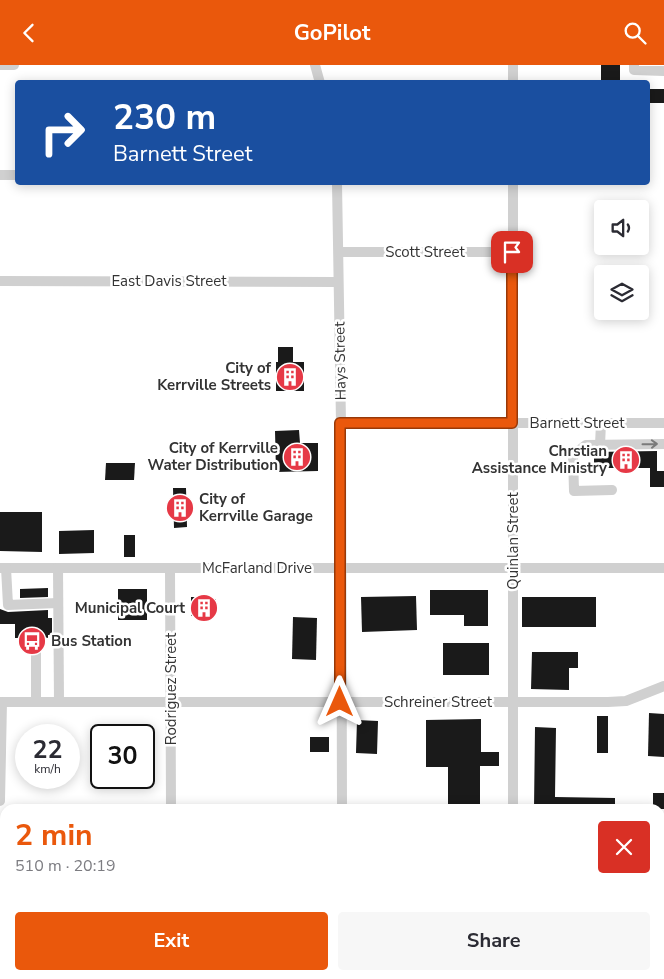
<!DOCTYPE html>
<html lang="en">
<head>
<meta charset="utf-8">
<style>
  body { margin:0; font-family:"Nunito Sans",sans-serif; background:#f7f7f7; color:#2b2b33; height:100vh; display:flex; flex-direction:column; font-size:19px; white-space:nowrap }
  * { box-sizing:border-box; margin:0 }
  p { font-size:16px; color:#7c7c81 }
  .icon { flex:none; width:28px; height:28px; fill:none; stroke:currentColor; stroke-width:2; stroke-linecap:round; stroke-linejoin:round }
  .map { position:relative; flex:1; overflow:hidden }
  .side { position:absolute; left:0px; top:739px; width:665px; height:176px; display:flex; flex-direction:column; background:#fff; border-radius:15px 15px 0 0; box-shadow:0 2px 12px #0003 }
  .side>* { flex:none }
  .banner { position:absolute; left:15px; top:15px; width:635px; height:105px; border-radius:5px; box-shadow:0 2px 12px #0003; background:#1a4fa0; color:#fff; overflow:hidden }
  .tools { position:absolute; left:594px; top:135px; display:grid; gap:10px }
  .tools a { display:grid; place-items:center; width:55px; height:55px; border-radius:5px; background:#fff; box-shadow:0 2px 12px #0003; font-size:25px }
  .speed { position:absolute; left:15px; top:659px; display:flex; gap:10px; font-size:25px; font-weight:700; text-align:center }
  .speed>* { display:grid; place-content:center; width:65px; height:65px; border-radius:50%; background:#fff; box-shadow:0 2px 12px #0003; line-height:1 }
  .speed small { font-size:12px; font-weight:400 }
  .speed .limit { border:2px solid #111; border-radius:8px; background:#fff; color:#111 }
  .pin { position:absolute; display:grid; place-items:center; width:42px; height:42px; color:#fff; margin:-21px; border-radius:10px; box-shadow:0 2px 8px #0006 }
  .me { position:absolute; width:55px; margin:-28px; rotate:0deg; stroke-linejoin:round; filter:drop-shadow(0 0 4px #0008) }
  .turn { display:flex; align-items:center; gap:18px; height:105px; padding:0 15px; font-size:22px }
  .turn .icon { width:65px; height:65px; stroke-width:2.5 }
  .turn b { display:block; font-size:35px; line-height:42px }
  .round { display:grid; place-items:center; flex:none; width:52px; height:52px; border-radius:5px; background:#f7f7f7 }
  .headline { display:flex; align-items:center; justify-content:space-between; height:85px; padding:0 15px }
  h1 { font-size:30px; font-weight:700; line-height:38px; color:#ea580c }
  .cta { display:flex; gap:10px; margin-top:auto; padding:10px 15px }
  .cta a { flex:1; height:58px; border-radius:5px; background:#ea580c; color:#fff; font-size:20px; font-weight:700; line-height:58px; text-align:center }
  .cta a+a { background:#f7f7f7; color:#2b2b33 }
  header { display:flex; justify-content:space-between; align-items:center; height:65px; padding:0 15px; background:#ea580c; color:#fff; font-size:22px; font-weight:700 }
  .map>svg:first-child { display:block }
  .building { fill:#1a1a1a }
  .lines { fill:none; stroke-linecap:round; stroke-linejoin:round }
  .minor { stroke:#d0d0d0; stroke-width:10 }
  .oneway { stroke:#7a7a7a }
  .route-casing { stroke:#983908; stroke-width:12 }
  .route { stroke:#ea580c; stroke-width:9 }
  .labels { text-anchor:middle; stroke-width:5; stroke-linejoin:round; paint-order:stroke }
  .street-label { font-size:15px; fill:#333; stroke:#fff }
  .poi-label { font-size:15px; font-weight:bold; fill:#333; stroke:#fff; text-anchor:end }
</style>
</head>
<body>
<header><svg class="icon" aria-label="back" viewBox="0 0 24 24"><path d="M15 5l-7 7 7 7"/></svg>GoPilot<svg class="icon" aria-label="search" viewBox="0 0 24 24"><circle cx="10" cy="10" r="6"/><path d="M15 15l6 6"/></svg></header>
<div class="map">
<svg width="664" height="914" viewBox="0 0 664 914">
  <rect width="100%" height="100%" fill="#fff"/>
  <g class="building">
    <rect x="601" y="0" width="19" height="18"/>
    <rect x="649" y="24" width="15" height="14"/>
    <polygon points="278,282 293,282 293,297 304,297 304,326 276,326 276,297 278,297"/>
    <polygon points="299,365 300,378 318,378 318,406 276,407 275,366"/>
    <polygon points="657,386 657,406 664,406 664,422 650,422 650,403 594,403 594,387"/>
    <polygon points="106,398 135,398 134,415 105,415"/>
    <polygon points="173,423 186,423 187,462 174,463"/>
    <polygon points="0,447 42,447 42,487 0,486"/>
    <polygon points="94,465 94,488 59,489 59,466"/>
    <rect x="124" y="470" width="11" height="22"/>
    <polygon points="48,523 48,532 20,533 20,524"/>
    <rect x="118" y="524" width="29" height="31"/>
    <polygon points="430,525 488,525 488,561 464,561 464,550 430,550"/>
    <polygon points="416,531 417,565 362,567 361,532"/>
    <polygon points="191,532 198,532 199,534 216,534 216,551 191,551"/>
    <rect x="522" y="532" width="74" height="30"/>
    <polygon points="0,544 8,547 48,545 48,553 52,553 52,570 48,570 48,573 36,570 31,573 15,573 15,559 0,559"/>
    <polygon points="293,552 317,553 316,595 292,594"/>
    <rect x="443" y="578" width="46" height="32"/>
    <polygon points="532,587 578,587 578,603 569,603 569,625 531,624"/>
    <polygon points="649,648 664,649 664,692 648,691"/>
    <rect x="597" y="651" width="11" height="37"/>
    <polygon points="481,654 481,687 499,687 499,701 480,701 480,744 448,742 448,702 426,702 426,655"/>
    <polygon points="357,655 378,656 377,689 356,688"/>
    <polygon points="535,662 556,663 555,732 615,733 615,744 534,744"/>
    <rect x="310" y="672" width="19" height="15"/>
    <rect x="653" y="728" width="11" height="16"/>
  </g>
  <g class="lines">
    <g class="minor">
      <polyline points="0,0 14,0"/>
      <polyline points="315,0 320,18"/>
      <polyline points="513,0 513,18"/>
      <polyline points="634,0 634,5 664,6"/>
      <polyline points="0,110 18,110"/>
      <polyline points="337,118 341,358 342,744"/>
      <polyline points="513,118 513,744"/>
      <polyline points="339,187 512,187"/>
      <polyline points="0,216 338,217"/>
      <polyline points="341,358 664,358"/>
      <polyline points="600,380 601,358"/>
      <polyline points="612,425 574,426 573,390 586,380 664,379"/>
      <polyline points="0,503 664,503"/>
      <polyline points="6,503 8,540 58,538"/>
      <polyline points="58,503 59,637"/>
      <polyline points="170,503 171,744"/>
      <polyline points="36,577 36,637"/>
      <polyline points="0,637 608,637 626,636 664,621"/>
      <polyline points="0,736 2,637"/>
      <polyline points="660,754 664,754"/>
      <polyline points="660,773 664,773"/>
      <polyline points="0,777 5,777"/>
      <polyline points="16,910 16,914"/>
      <polyline points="30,910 31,914"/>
      <polyline points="40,910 40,914"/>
      <polyline points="52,910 52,914"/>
      <polyline points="67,910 67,914"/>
      <polyline points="84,910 84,914"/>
      <polyline points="273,910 274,914"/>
      <polyline points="456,910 456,914"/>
      <polyline points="469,910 469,914"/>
      <polyline points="611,910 611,914"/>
      <polyline points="416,914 416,910"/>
      <polyline points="513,914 513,910"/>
      <polyline points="628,914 628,910"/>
    </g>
  </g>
  <defs><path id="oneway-shaft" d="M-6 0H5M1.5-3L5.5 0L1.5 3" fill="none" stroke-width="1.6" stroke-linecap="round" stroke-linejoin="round" transform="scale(1.25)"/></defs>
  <use class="oneway" href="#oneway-shaft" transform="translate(650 379) rotate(-1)"/>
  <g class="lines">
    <defs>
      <polyline id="route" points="340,637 340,358 512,358 512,187"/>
    </defs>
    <use href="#route" class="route-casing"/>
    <use href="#route" class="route"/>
  </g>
  <defs>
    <symbol id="building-disc" viewBox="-11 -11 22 22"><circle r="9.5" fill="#e63946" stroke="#fff"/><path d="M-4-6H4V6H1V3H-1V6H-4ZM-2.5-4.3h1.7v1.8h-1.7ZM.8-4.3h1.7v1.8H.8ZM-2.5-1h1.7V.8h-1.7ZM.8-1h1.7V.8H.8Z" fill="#fff"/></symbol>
    <symbol id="bus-disc" viewBox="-11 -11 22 22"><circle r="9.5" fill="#e63946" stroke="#fff"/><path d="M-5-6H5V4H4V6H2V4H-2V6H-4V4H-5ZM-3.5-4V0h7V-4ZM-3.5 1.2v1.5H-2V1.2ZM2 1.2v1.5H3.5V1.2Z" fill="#fff"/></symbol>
  </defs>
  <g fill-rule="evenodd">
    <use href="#building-disc" x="274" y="296" width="32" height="32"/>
    <use href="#building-disc" x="281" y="376" width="32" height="32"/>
    <use href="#building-disc" x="610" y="379" width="32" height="32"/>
    <use href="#building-disc" x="164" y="427" width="32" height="32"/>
    <use href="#building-disc" x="188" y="527" width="32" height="32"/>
    <use href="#bus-disc" x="16" y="560" width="32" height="32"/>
  </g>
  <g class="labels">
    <g class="street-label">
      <text x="425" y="192">Scott Street</text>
      <text x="169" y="221">East Davis Street</text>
      <text transform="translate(340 296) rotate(-91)" y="5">Hays Street</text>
      <text x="577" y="363">Barnett Street</text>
      <text transform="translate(513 476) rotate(-90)" y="5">Quinlan Street</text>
      <text x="257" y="508">McFarland Drive</text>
      <text transform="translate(171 624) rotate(-90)" y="5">Rodriguez Street</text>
      <text x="438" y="642">Schreiner Street</text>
    </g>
    <g class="poi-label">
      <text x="271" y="308">City of<tspan x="271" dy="17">Kerrville Streets</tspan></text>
      <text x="278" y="388">City of Kerrville<tspan x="278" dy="17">Water Distribution</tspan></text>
      <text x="607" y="391">Chrstian<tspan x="607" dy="17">Assistance Ministry</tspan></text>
      <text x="199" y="439" text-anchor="start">City of<tspan x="199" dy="17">Kerrville Garage</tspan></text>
      <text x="185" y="548">Municipal Court</text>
      <text x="51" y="581" text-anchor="start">Bus Station</text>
    </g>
  </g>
</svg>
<div class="tools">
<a><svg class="icon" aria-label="sound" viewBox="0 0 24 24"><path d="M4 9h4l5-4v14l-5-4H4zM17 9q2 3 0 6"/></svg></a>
<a><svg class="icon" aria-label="layers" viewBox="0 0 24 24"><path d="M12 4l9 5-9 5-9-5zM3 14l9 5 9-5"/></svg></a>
</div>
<div class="speed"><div>22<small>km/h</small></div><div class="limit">30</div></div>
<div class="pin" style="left:512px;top:187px;background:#d93025"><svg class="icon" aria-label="arrive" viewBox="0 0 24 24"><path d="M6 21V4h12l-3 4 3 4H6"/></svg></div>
<svg class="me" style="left:340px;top:637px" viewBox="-20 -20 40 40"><path d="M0-17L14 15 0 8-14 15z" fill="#ea580c" stroke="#fff" stroke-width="4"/></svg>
<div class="banner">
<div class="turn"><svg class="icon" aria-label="right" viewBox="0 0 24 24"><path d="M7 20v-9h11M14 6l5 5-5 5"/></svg><div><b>230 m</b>Barnett Street</div></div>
</div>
<section class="side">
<div class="headline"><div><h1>2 min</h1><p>510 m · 20:19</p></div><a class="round" style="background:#d93025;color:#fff"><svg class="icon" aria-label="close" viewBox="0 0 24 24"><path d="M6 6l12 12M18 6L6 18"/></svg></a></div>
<div class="cta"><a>Exit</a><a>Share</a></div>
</section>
</div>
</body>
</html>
